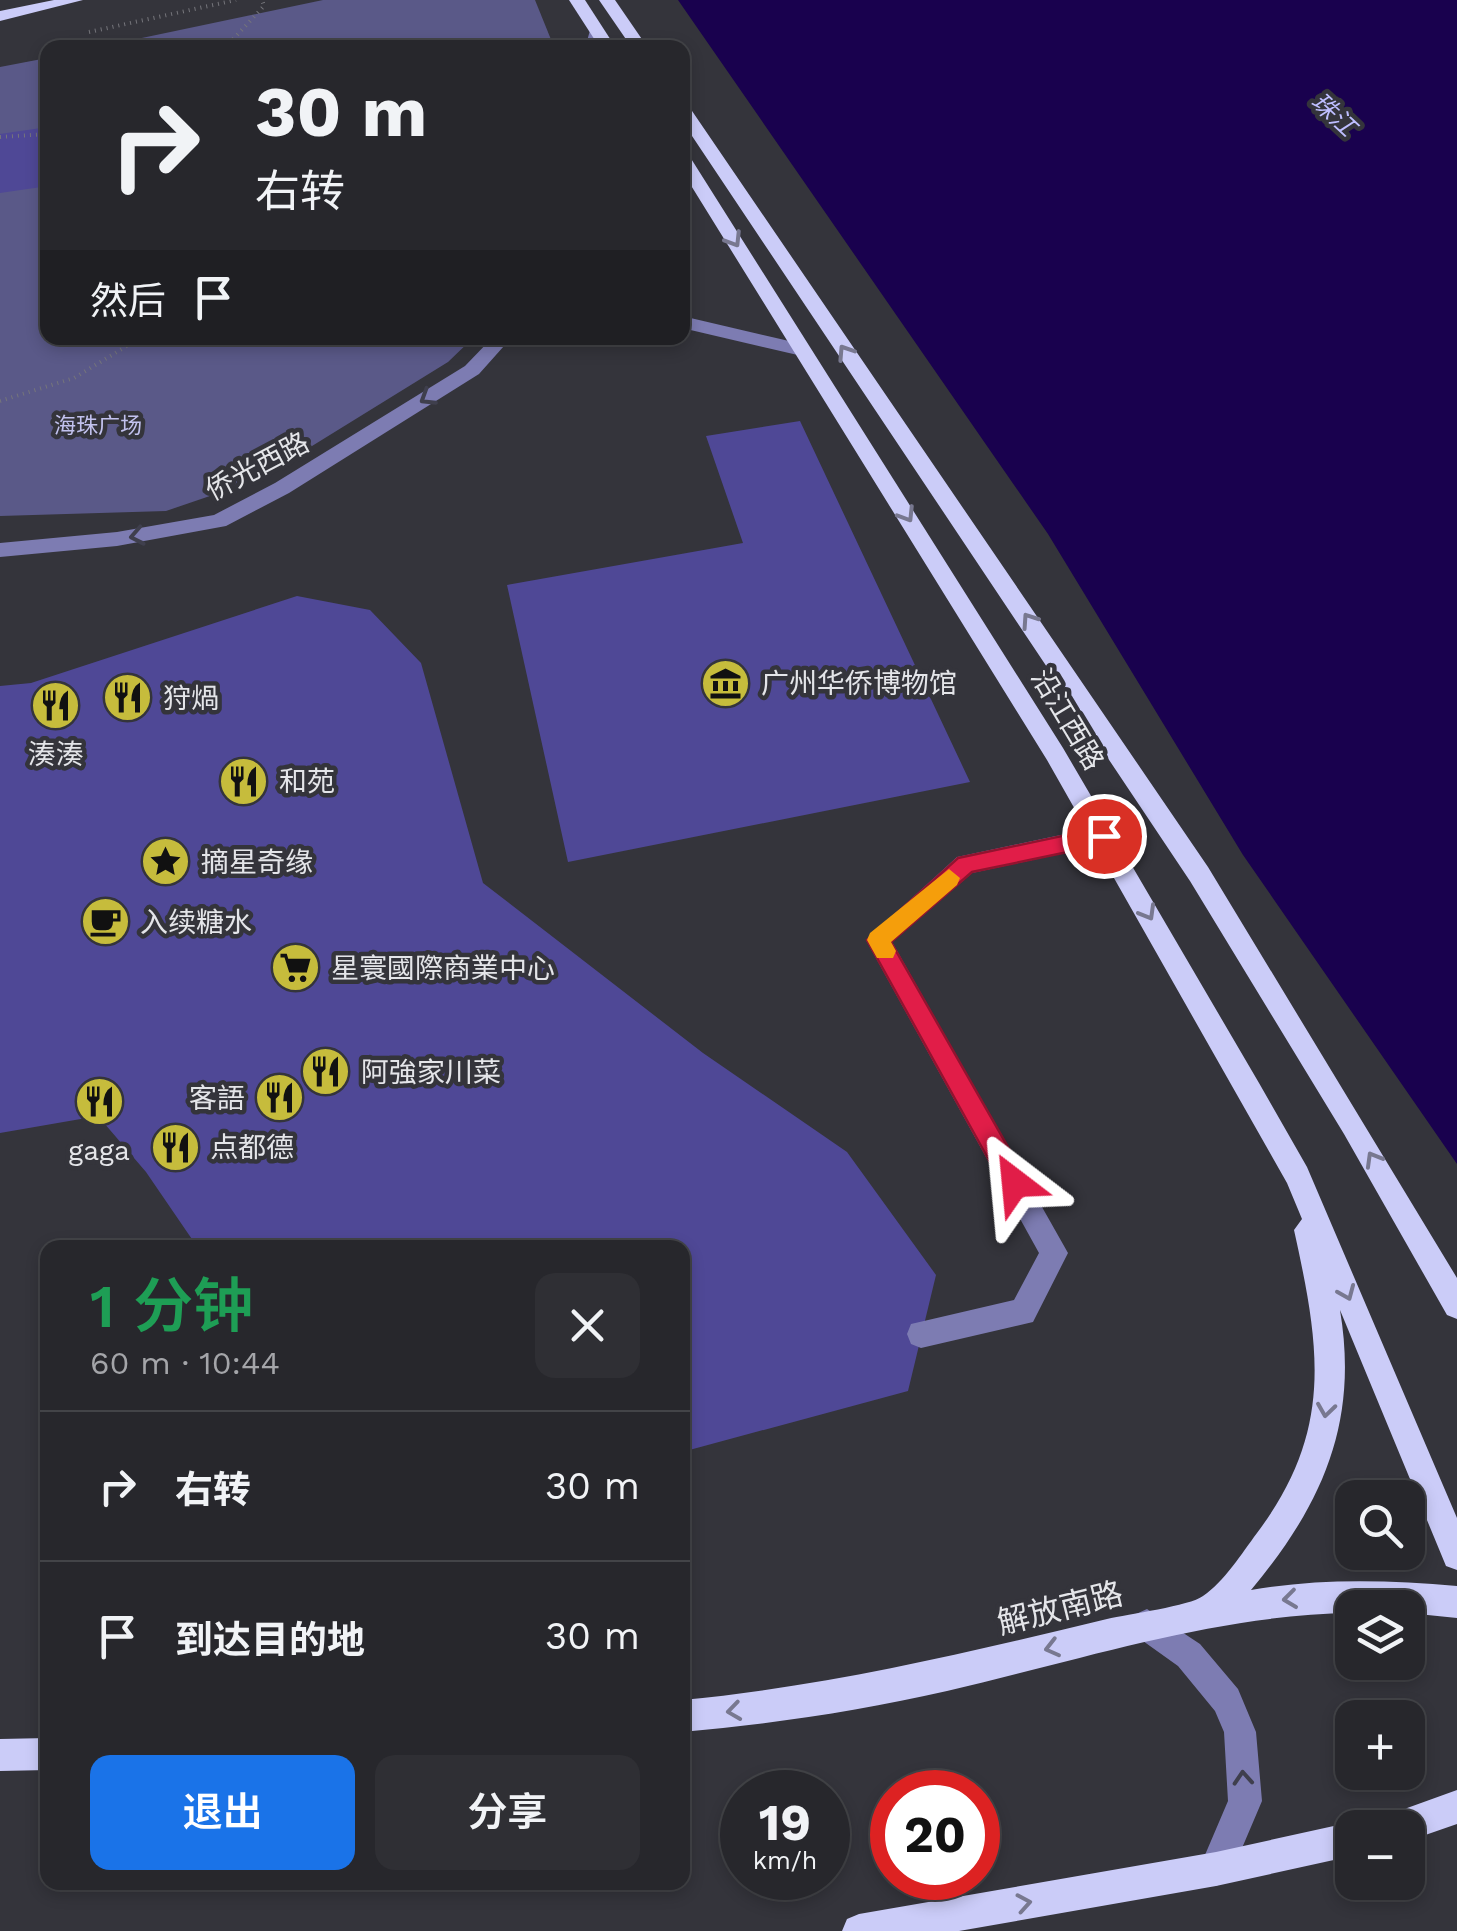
<!DOCTYPE html>
<html lang="zh">
<head>
<meta charset="utf-8">
<style>
  body { margin:0; font-family:"Work Sans","Noto Sans SC",sans-serif; background:#2f2f34; color:#f1f3f6; height:100vh; display:flex; flex-direction:column; font-size:38px; white-space:nowrap }
  * { box-sizing:border-box; margin:0 }
  p { font-size:32px; color:#a4a5a9 }
  .icon { flex:none; width:55px; height:55px; fill:none; stroke:currentColor; stroke-width:2; stroke-linecap:round; stroke-linejoin:round }
  .map { position:relative; flex:1; overflow:hidden }
  .drawer { position:absolute; left:40px; top:1240px; width:650px; height:650px; display:flex; flex-direction:column; background:#27272c; border-radius:20px; box-shadow:0 5px 15px #0003,0 0 0 2px #434448 }
  .drawer>* { flex:none }
  .banner { position:absolute; left:40px; top:40px; width:650px; height:305px; border-radius:20px; box-shadow:0 5px 15px #0003,0 0 0 2px #434448; background:#27272c; color:#f1f3f6; overflow:hidden }
  .fabs { position:absolute; left:1335px; top:1480px; display:grid; gap:20px }
  .fabs a { display:grid; place-items:center; width:90px; height:90px; border-radius:20px; background:#27272c; box-shadow:0 5px 15px #0003,0 0 0 2px #434448; font-size:50px }
  .speed { position:absolute; left:720px; top:1770px; display:flex; gap:20px; font-size:50px; font-weight:700; text-align:center }
  .speed>* { display:grid; place-content:center; width:130px; height:130px; border-radius:50%; background:#27272c; box-shadow:0 5px 15px #0003,0 0 0 2px #434448; line-height:1 }
  .speed small { font-size:25px; font-weight:400 }
  .speed .limit { border:15px solid #d22; background:#fff; color:#111 }
  .pin { position:absolute; display:grid; place-items:center; width:85px; height:85px; color:#fff; margin:-42px; border:5px solid #fff; border-radius:50%; box-shadow:0 2px 10px #0007 }
  .me { position:absolute; width:110px; margin:-55px; rotate:331deg; stroke-linejoin:round; filter:drop-shadow(0 0 8px #0008) }
  .turn { display:flex; align-items:center; gap:35px; height:210px; padding:0 50px; font-size:45px }
  .turn .icon { width:130px; height:130px; stroke-width:2.5 }
  .turn b { display:block; font-size:70px; line-height:85px }
  .then { display:flex; align-items:center; height:95px; padding:0 50px; background:#0003; gap:20px; font-size:38px }
  .round { display:grid; place-items:center; flex:none; width:105px; height:105px; border-radius:20px; background:#2f2f34 }
  .headline { display:flex; align-items:center; justify-content:space-between; height:170px; padding:0 50px }
  h1 { font-size:60px; font-weight:600; line-height:75px; color:#1e9e55 }
  .cta { display:flex; gap:20px; margin-top:auto; padding:20px 50px }
  .cta a { flex:1; height:115px; border-radius:20px; background:#1a73e8; color:#fff; font-size:40px; font-weight:600; line-height:115px; text-align:center }
  .cta a+a { background:#2f2f34; color:#f1f3f6 }
  ul { padding:0; list-style:none }
  li { display:flex; align-items:center; gap:30px; height:150px; padding:0 50px; border-top:2px solid #434448 }
  li div { flex:1 }
  li b { display:block; font-size:38px }
  li em { font-style:normal }
  .map>svg:first-child { display:block }
  .green { fill:#5a5988 }
  .water { fill:#19014e }
  .building { fill:#4f4896 }
  .lines { fill:none; stroke-linecap:round; stroke-linejoin:round }
  .path { stroke:#75757b; stroke-width:4; stroke-dasharray:1 5; stroke-linecap:butt }
  .minor { fill:#7d7cb2; fill-rule:evenodd }
  .major { fill:#cbccf8; fill-rule:evenodd }
  .oneway { stroke:#787890 }
  .oneway2 { stroke:#3f3f4d }
  .route { fill:#e11d48; stroke:#92132f; stroke-width:2.5 }
  .slow { fill:#f59e0b }
  .labels { text-anchor:middle; stroke-width:9; stroke-linejoin:round; paint-order:stroke }
  .far-park-label { font-size:22px; fill:#c2c2ee; stroke:#34343b }
  .far-water-label { font-size:25px; font-style:italic; fill:#bebeff; stroke:#34343b }
  .street-label { font-size:28px; fill:#e4e5e9; stroke:#34343b }
  .poi-label { font-size:28px; fill:#e4e5e9; stroke:#34343b; text-anchor:start }
  .near-street-label { font-size:32px; fill:#e4e5e9; stroke:#34343b }
</style>
</head>
<body>
<div class="map">
<svg width="1457" height="1931" viewBox="0 0 1457 1931">
  <rect width="100%" height="100%" fill="#34343b"/>
  <g class="green">
    <polygon points="323,0 535,0 554,47 99,47"/>
    <polygon points="47,58 48,338 473,338 448,362 257,480 166,511 0,516 0,67"/>
  </g>
  <polygon class="water" points="678,0 1457,0 1457,1164 1243,855 1048,534"/>
  <g class="building">
    <polygon points="48,127 48,186 0,193 0,134"/>
    <polygon points="800,421 970,782 568,862 507,585 743,543 706,436"/>
    <polygon points="297,596 370,610 421,663 483,883 703,1053 847,1152 936,1275 908,1391 682,1452 682,1248 198,1248 146,1172 98,1116 0,1133 0,686 31,683"/>
  </g>
  <g class="lines">
    <g class="path">
      <polyline points="89,32 236,0"/>
      <polyline points="225,48 264,6 262,0"/>
      <polyline points="0,137 48,134"/>
      <polyline points="0,401 74,378 140,338"/>
    </g>
    <g class="minor">
      <polygon points="591,27 604,30 601,48 585,48"/>
      <polygon points="682,316 802,344 811,350 802,356 682,328"/>
      <polygon points="492,338 511,338 479,374 289,493 226,526 117,546 0,557 0,543 117,532 214,515 275,483 465,366"/>
      <polygon points="1103,826 1111,829 1115,836 1111,843 972,873 892,942 1068,1253 1033,1322 921,1348 911,1344 907,1334 911,1324 1014,1300 1039,1253 866,940 957,857"/>
      <polygon points="1147,1609 1200,1644 1238,1689 1256,1732 1262,1801 1228,1881 1216,1886 1204,1881 1199,1869 1228,1801 1224,1732 1215,1711 1178,1666 1136,1636 1131,1625 1136,1614"/>
    </g>
    <g class="major">
      <polygon points="54,0 83,0 0,21 0,11"/>
      <polygon points="569,0 585,0 616,48 600,48"/>
      <polygon points="599,0 615,0 648,48 632,48"/>
      <polygon points="682,103 690,108 1208,867 1457,1278 1457,1319 1447,1315 1344,1134 1190,881 682,121"/>
      <path d="M 682,152 L 690,157 L 1063,748 L 1259,1083 L 1307,1167 L 1457,1518 L 1457,1570 L 1446,1566 L 1340,1310 C 1359,1423 1322,1505 1251,1590 C 1320,1578 1388,1580 1457,1586 L 1457,1618 L 1408,1613 L 1408,1608 L 1352,1608 L 1352,1613 C 1214,1615 1081,1660 947,1691 C 860,1711 771,1724 682,1732 L 682,1700 C 828,1686 966,1653 1107,1619 C 1128,1614 1190,1606 1203,1596 C 1224,1582 1242,1553 1257,1533 C 1334,1430 1320,1348 1294,1230 L 1302,1219 L 1287,1183 L 1047,760 L 682,171 Z"/>
      <polygon points="48,1738 48,1770 0,1771 0,1739"/>
      <polygon points="1457,1790 1457,1824 1408,1841 1408,1828 1380,1828 1385,1816"/>
      <polygon points="1352,1822 1364,1828 1352,1828 1352,1856 1216,1886 959,1931 842,1931 847,1919 859,1914 1216,1852"/>
    </g>
  </g>
  <defs><path id="oneway-chevron" d="M-2-3.5L2.5 0L-2 3.5" fill="none" stroke-width="1.6" stroke-linecap="round" stroke-linejoin="round" transform="scale(2.5)"/></defs>
  <g class="oneway">
    <use href="#oneway-chevron" transform="translate(734 240) rotate(58)"/>
    <use href="#oneway-chevron" transform="translate(845 352) rotate(-123)"/>
    <use href="#oneway-chevron" transform="translate(907 515) rotate(58)"/>
    <use href="#oneway-chevron" transform="translate(1029 620) rotate(-124)"/>
    <use href="#oneway-chevron" transform="translate(1148 913) rotate(60)"/>
    <use href="#oneway-chevron" transform="translate(1373 1159) rotate(-120)"/>
    <use href="#oneway-chevron" transform="translate(1347 1293) rotate(67)"/>
    <use href="#oneway-chevron" transform="translate(1326 1410) rotate(98)"/>
    <use href="#oneway-chevron" transform="translate(1290 1599) rotate(173)"/>
    <use href="#oneway-chevron" transform="translate(1052 1648) rotate(166)"/>
    <use href="#oneway-chevron" transform="translate(734 1711) rotate(172)"/>
    <use href="#oneway-chevron" transform="translate(1024 1903) rotate(-10)"/>
  </g>
  <g class="oneway2">
    <use href="#oneway-chevron" transform="translate(427 398) rotate(148)"/>
    <use href="#oneway-chevron" transform="translate(137 536) rotate(169)"/>
    <use href="#oneway-chevron" transform="translate(1243 1778) rotate(-94)"/>
  </g>
  <polygon class="route" points="1104,827 1111,830 1111,843 972,872 891,942 1024,1175 1027,1183 1024,1191 1015,1195 1006,1191 867,940 958,858"/>
  <polygon class="slow" points="949,869 960,878 957,885 891,942 896,951 893,958 877,958 867,940 870,933"/>
  <defs>
    <symbol id="museum-disc" viewBox="-11 -11 22 22"><circle r="9.5" fill="#c6bc3c" stroke="#34343b"/><path d="M0-6L6-3V-2H-6V-3ZM-5-1h2V3h-2ZM-1-1h2V3h-2ZM3-1h2V3H3ZM-6 4H6V6H-6Z" fill="#111"/></symbol>
    <symbol id="restaurant-disc" viewBox="-11 -11 22 22"><circle r="9.5" fill="#c6bc3c" stroke="#34343b"/><path d="M-5-6h1v4h1v-4h1v4h1v-4h1v5L-1.5 .5V6h-2V.5L-5-1ZM5-6V6H3V1.5H1.5Q1.5-4 5-6Z" fill="#111"/></symbol>
    <symbol id="sight-disc" viewBox="-11 -11 22 22"><circle r="9.5" fill="#c6bc3c" stroke="#34343b"/><path d="M0-6L1.8-2.2L6-1.7L2.9 1.2L3.7 5.4L0 3.3L-3.7 5.4L-2.9 1.2L-6-1.7L-1.8-2.2Z" fill="#111"/></symbol>
    <symbol id="cafe-disc" viewBox="-11 -11 22 22"><circle r="9.5" fill="#c6bc3c" stroke="#34343b"/><path d="M-5.5-4.5H6V0H3Q3 3.5 0 3.5H-2.5Q-5.5 3.5-5.5 0ZM3-3.2v2h1.7v-2ZM-6 4.5H4V6H-6Z" fill="#111"/></symbol>
    <symbol id="supermarket-disc" viewBox="-11 -11 22 22"><circle r="9.5" fill="#c6bc3c" stroke="#34343b"/><path d="M-6-5.5h2.5l.6 2H6L4.5 2H-2.5L-4.4-4H-6ZM-1.5 3.2a1.3 1.3 0 1 0 .1 0ZM3 3.2a1.3 1.3 0 1 0 .1 0Z" fill="#111"/></symbol>
  </defs>
  <g fill-rule="evenodd">
    <use href="#museum-disc" x="698" y="656" width="55" height="55"/>
    <use href="#restaurant-disc" x="100" y="670" width="55" height="55"/>
    <use href="#restaurant-disc" x="28" y="678" width="55" height="55"/>
    <use href="#restaurant-disc" x="216" y="754" width="55" height="55"/>
    <use href="#sight-disc" x="138" y="834" width="55" height="55"/>
    <use href="#cafe-disc" x="78" y="894" width="55" height="55"/>
    <use href="#supermarket-disc" x="268" y="940" width="55" height="55"/>
    <use href="#restaurant-disc" x="298" y="1044" width="55" height="55"/>
    <use href="#restaurant-disc" x="252" y="1070" width="55" height="55"/>
    <use href="#restaurant-disc" x="72" y="1074" width="55" height="55"/>
    <use href="#restaurant-disc" x="148" y="1120" width="55" height="55"/>
  </g>
  <g class="labels">
    <g class="far-park-label">
      <text x="98" y="433">海珠广场</text>
    </g>
    <g class="far-water-label">
      <text transform="translate(1334 114) rotate(43)" y="9">珠江</text>
    </g>
    <g class="street-label">
      <text transform="translate(257 466) rotate(-28)" y="10">侨光西路</text>
      <text transform="translate(1068 719) rotate(59)" y="10">沿江西路</text>
    </g>
    <g class="poi-label">
      <text x="761" y="693">广州华侨博物馆</text>
      <text x="163" y="708">狩煱</text>
      <text x="56" y="764" text-anchor="middle">湊湊</text>
      <text x="279" y="791">和苑</text>
      <text x="201" y="872">摘星奇缘</text>
      <text x="140" y="932">入续糖水</text>
      <text x="331" y="978">星寰國際商業中心</text>
      <text x="361" y="1082">阿強家川菜</text>
      <text x="245" y="1108" text-anchor="end">客語</text>
      <text x="210" y="1157">点都德</text>
      <text x="99" y="1160" text-anchor="middle">gaga</text>
    </g>
    <g class="near-street-label">
      <text transform="translate(1060 1608) rotate(-14)" y="11">解放南路</text>
    </g>
  </g>
</svg>
<div class="fabs">
<a><svg class="icon" aria-label="search" viewBox="0 0 24 24"><circle cx="10" cy="10" r="6"/><path d="M15 15l6 6"/></svg></a>
<a><svg class="icon" aria-label="layers" viewBox="0 0 24 24"><path d="M12 4l9 5-9 5-9-5zM3 14l9 5 9-5"/></svg></a>
<a>+</a>
<a>−</a>
</div>
<div class="speed"><div>19<small>km/h</small></div><div class="limit">20</div></div>
<div class="pin" style="left:1104px;top:836px;background:#d93025"><svg class="icon" aria-label="arrive" viewBox="0 0 24 24"><path d="M6 21V4h12l-3 4 3 4H6"/></svg></div>
<svg class="me" style="left:1015px;top:1183px" viewBox="-20 -20 40 40"><path d="M0-17L14 15 0 8-14 15z" fill="#e11d48" stroke="#fff" stroke-width="4"/></svg>
<div class="banner">
<div class="turn"><svg class="icon" aria-label="right" viewBox="0 0 24 24"><path d="M7 20v-9h11M14 6l5 5-5 5"/></svg><div><b>30 m</b>右转</div></div>
<div class="then">然后<svg class="icon" aria-label="arrive" viewBox="0 0 24 24"><path d="M6 21V4h12l-3 4 3 4H6"/></svg></div>
</div>
<section class="drawer">
<div class="headline"><div><h1>1 分钟</h1><p>60 m · 10:44</p></div><a class="round"><svg class="icon" aria-label="close" viewBox="0 0 24 24"><path d="M6 6l12 12M18 6L6 18"/></svg></a></div>
<ul>
<li><svg class="icon" aria-label="right" viewBox="0 0 24 24"><path d="M7 20v-9h11M14 6l5 5-5 5"/></svg><div><b>右转</b></div><em>30 m</em></li>
<li><svg class="icon" aria-label="arrive" viewBox="0 0 24 24"><path d="M6 21V4h12l-3 4 3 4H6"/></svg><div><b>到达目的地</b></div><em>30 m</em></li>
</ul>
<div class="cta"><a>退出</a><a>分享</a></div>
</section>
</div>
</body>
</html>
